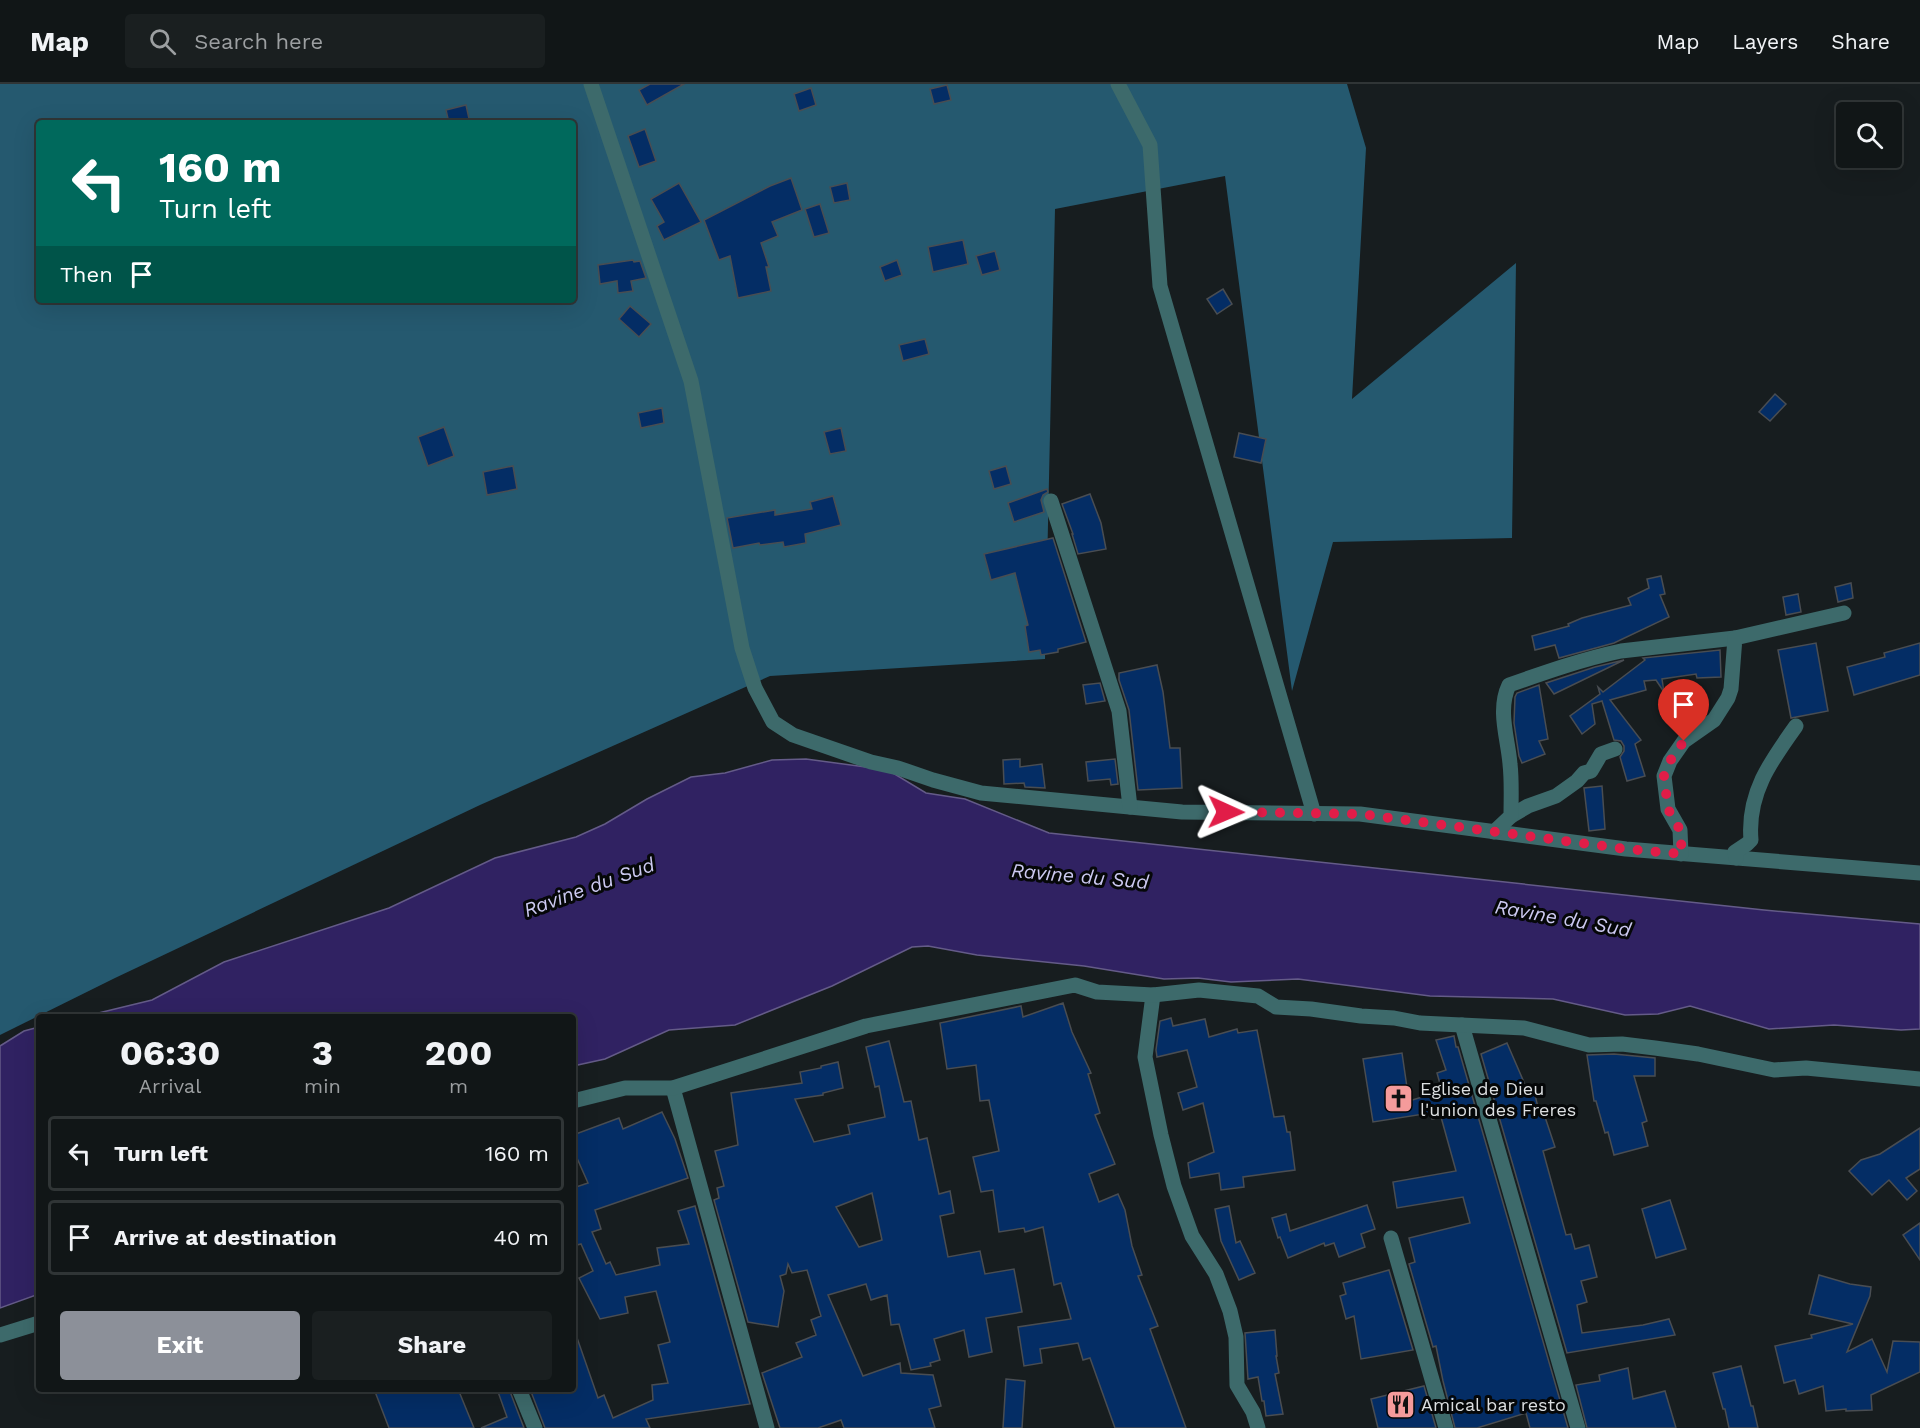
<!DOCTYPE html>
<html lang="en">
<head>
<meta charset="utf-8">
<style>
  body { margin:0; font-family:"Work Sans",sans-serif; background:#1a1f20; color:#f1f3f6; height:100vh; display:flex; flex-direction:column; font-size:22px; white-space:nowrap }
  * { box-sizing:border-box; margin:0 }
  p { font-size:20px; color:#9c9fa1 }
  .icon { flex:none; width:33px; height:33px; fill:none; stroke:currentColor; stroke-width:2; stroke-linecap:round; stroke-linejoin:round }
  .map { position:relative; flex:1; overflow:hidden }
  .drawer { position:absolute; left:36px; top:930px; width:540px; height:378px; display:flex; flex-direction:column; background:#111617; border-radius:6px; box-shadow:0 6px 24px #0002,0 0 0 2px #303536 }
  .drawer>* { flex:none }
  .hud { position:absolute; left:36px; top:36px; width:540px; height:183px; border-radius:6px; box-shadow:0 6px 24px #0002,0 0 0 2px #303536; background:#00695c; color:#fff; overflow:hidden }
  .controls { position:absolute; left:1836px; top:18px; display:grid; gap:12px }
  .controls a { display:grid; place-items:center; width:66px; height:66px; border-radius:6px; background:#111617; box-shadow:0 6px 24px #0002,0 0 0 2px #303536; font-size:30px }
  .pin { position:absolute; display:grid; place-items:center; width:51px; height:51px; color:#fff; margin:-62px -26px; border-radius:50% 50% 50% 0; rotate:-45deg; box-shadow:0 0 6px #0007 }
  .pin .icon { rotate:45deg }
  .me { position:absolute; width:66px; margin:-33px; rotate:91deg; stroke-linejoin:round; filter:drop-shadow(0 0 4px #0008) }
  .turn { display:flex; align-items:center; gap:21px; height:126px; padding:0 24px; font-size:27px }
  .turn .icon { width:78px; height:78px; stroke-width:2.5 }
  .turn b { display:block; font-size:42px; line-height:51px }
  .then { display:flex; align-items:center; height:57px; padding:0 24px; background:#0003; gap:12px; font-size:22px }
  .eta { display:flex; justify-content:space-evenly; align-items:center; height:102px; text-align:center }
  .eta b { font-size:36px; font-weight:700; line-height:42px }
  .primary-button { display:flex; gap:12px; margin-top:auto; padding:12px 24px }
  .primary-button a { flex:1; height:69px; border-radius:6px; background:#8c9099; color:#fff; font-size:24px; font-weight:700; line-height:69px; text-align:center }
  .primary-button a+a { background:#1a1f20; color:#f1f3f6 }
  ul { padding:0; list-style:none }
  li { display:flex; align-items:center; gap:18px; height:75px; margin:0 12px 9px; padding:0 12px; border:3px solid #303536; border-radius:6px }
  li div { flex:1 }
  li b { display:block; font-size:22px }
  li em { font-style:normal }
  header { display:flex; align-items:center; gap:36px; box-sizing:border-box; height:84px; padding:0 30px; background:#111617; border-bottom:2px solid #303536 }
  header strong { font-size:28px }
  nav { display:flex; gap:33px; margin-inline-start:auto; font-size:21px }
  .search { width:420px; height:54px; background:#1a1f20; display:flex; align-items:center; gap:15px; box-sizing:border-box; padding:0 21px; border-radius:6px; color:#9c9fa1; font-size:22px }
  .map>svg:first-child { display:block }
  .forest { fill:#25596f; fill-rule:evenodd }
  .water { fill:#302262; stroke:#645b88; stroke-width:1.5 }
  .building { fill:#042d65; stroke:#494d52; stroke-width:1.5; fill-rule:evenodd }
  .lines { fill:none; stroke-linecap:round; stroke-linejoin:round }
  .minor { stroke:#3d6a6b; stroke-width:15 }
  .route { stroke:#e11d48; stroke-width:10; stroke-dasharray:0 18 }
  .labels { text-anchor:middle; stroke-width:6; stroke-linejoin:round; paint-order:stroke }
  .poi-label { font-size:18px; fill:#dcdfe1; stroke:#050708; text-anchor:start }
  .water-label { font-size:20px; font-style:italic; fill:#ccc9f1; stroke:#050708 }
</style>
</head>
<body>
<header>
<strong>Map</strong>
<div class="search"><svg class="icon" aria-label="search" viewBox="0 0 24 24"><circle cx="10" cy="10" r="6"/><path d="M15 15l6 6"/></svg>Search here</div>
<nav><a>Map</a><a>Layers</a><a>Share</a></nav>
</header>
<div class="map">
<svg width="1920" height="1344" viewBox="0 0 1920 1344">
  <rect width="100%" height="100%" fill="#171d1f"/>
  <path class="forest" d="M 0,0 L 1347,0 L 1366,64 L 1352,315 L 1516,179 L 1512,454 L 1333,458 L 1292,607 L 1225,92 L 1055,125 L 1045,575 L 770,592 L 480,721 L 115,894 L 0,951 ZM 39,39 L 573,39 L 573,216 L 39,216 Z"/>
  <g class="water">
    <polygon points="806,675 888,686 926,709 965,715 1049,749 1764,826 1920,840 1920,945 1901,946 1834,941 1769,945 1690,922 1658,930 1625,931 1553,915 1430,912 1298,895 1231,898 1198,894 1164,895 1084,882 977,871 928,862 912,863 832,902 735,941 669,946 605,975 573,982 573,933 82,933 152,916 224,878 389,824 495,774 576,753 605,740 647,715 691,693 725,689 772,676"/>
    <polygon points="39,943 39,1210 0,1224 0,962 24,947"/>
  </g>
  <g class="building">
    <polygon points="650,0 684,0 647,21 639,6"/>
    <polygon points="947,1 951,16 934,20 930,5"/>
    <polygon points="811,4 816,21 799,27 794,10"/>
    <polygon points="466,21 470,39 449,39 446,26"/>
    <polygon points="645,45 656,77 639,83 628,52"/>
    <polygon points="791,94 802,126 772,138 778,152 761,159 769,183 766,183 771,207 738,214 730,172 719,176 704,136 770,102"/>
    <polygon points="679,99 701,138 664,156 657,142 664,138 651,115"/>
    <polygon points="847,99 850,116 834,119 830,103"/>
    <polygon points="820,120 829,149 814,153 805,125"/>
    <polygon points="963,156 968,180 933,188 928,163"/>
    <polygon points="995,167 1000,186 982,191 976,172"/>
    <polygon points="633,176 634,178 640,177 646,194 631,197 633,207 618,209 617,197 600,200 598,181"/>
    <polygon points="897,176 902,191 885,197 880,183"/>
    <polygon points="1223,205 1232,220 1217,230 1207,215"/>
    <polygon points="630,222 651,240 639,253 619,235"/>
    <polygon points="925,255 929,270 903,277 899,261"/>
    <polygon points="1775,310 1786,320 1770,337 1759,328"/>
    <polygon points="662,324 664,339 641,344 638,329"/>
    <polygon points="444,343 454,372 428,382 418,353"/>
    <polygon points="841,344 846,367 830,370 824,348"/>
    <polygon points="1239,349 1266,355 1261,379 1234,373"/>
    <polygon points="513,382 517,405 487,411 483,388"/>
    <polygon points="1006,382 1011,400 994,405 989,387"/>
    <polygon points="1047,405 1048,408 1043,411 1041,416 1044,428 1014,438 1008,419"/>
    <polygon points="1090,410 1101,439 1106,465 1078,470 1072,450 1073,450 1062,420"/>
    <polygon points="833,412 841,441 805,450 806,459 784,463 783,458 760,461 759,459 733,464 727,434 775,426 775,431 812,425 810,418"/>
    <polygon points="1053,454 1086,558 1058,565 1058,568 1041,571 1040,566 1029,568 1025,542 1028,541 1015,489 991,496 984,470"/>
    <polygon points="1661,492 1665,510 1660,511 1669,533 1614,559 1559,574 1555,561 1535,566 1532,552 1569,542 1568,540 1582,534 1631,521 1628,514 1649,504 1647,495"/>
    <polygon points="1851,499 1853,514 1838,518 1835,503"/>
    <polygon points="1798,510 1801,528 1786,531 1783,513"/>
    <polygon points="1816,559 1828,627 1791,634 1778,566"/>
    <polygon points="1920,559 1920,591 1854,611 1847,583 1885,573 1884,569"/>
    <polygon points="1720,566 1721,593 1697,594 1696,590 1662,595 1664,608 1656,596 1644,597 1646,606 1610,616 1641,656 1635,660 1645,692 1627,697 1620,673 1624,667 1624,662 1621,657 1614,656 1602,617 1592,620 1595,640 1582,650 1570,632 1600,610 1598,603 1603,608 1645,576 1643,574"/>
    <polygon points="1624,576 1554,610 1546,599 1595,583"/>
    <polygon points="1157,581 1163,608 1170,664 1180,664 1182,704 1138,706 1129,626 1119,596 1119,589"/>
    <polygon points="1100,599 1105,617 1086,620 1083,601"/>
    <polygon points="1539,601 1548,655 1539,657 1545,670 1522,679 1519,672 1514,639 1515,613 1517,609"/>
    <polygon points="1020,675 1020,683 1042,680 1045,704 1025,703 1024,699 1004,700 1003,676"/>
    <polygon points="1115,675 1118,700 1111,701 1110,695 1088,697 1086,678"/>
    <polygon points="1602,702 1605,745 1589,747 1584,704"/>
    <polygon points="1063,919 1072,948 1091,989 1088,990 1100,1029 1095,1031 1115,1080 1089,1090 1099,1118 1118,1110 1125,1126 1132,1162 1142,1191 1138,1192 1158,1242 1150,1245 1186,1344 1115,1344 1090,1274 1083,1276 1078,1259 1040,1265 1042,1279 1024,1282 1018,1243 1071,1235 1061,1199 1054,1201 1043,1143 1025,1148 1024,1144 999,1148 993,1106 981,1108 973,1073 999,1067 989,1016 980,1017 976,981 947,985 940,939 1021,922 1023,933"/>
    <polygon points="1171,934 1173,942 1205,935 1209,953 1237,945 1238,949 1257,946 1274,1033 1284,1032 1287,1048 1290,1048 1295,1086 1243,1093 1244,1103 1221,1106 1219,1089 1190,1094 1188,1079 1214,1068 1203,1019 1183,1026 1178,1009 1197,1003 1187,966 1157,973 1156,966 1160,937"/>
    <polygon points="1454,952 1456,963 1458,963 1568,1344 1530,1344 1526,1329 1477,1344 1455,1344 1443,1297 1436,1262 1433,1263 1409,1180 1415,1178 1409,1154 1470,1139 1463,1113 1397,1124 1393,1098 1456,1087 1441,1033 1432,1035 1430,1029 1373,1038 1363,975 1402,969 1409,1017 1442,1007 1437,989 1446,986 1436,956"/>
    <path d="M 889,957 L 904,1018 L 911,1017 L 919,1056 L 927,1054 L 939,1110 L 950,1107 L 954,1129 L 940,1132 L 948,1173 L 980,1167 L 985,1190 L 1014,1185 L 1022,1228 L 986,1234 L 992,1268 L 969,1273 L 964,1246 L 934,1255 L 940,1276 L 930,1279 L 931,1282 L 911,1286 L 899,1240 L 891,1241 L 887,1211 L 871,1216 L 866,1200 L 828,1211 L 863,1292 L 900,1279 L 901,1289 L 933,1291 L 941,1322 L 929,1325 L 935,1344 L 844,1344 L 841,1336 L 818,1344 L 780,1344 L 762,1289 L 802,1273 L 796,1259 L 816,1251 L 811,1236 L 821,1232 L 807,1186 L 792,1189 L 788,1180 L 786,1190 L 780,1192 L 784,1207 L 778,1243 L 748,1238 L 714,1116 L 719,1114 L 717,1104 L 724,1102 L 715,1067 L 738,1061 L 731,1009 L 802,999 L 800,988 L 821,984 L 821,982 L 838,978 L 843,1004 L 823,1009 L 823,1011 L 795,1015 L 814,1058 L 850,1050 L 848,1041 L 885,1033 L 879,1002 L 875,1003 L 866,963 ZM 872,1109 L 882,1156 L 859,1163 L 836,1123 Z"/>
    <polygon points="1507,959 1526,1003 1533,1002 1539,1028 1543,1027 1555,1063 1543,1067 1566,1151 1571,1150 1575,1165 1589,1161 1597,1193 1581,1197 1587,1218 1577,1221 1582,1249 1643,1241 1669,1235 1675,1251 1567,1269 1481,970"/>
    <polygon points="1614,970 1655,974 1655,992 1634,992 1647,1037 1642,1039 1648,1062 1614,1071 1608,1048 1605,1049 1596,1017 1594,1017 1587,971"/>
    <polygon points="662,1028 675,1055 688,1094 595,1126 601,1145 592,1148 606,1180 610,1178 616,1191 660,1181 657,1164 689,1160 678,1127 695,1122 750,1320 646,1335 650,1344 545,1344 530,1305 573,1305 573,1248 575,1248 598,1314 604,1311 613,1334 653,1316 652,1301 668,1299 658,1261 670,1258 656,1207 625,1213 628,1229 600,1235 579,1194 593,1187 581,1160 573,1162 573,1104 588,1099 573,1065 573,1051 619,1034 623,1045"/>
    <polygon points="1920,1044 1920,1085 1906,1094 1917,1107 1907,1116 1889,1096 1872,1111 1849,1087 1861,1076 1880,1070"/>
    <polygon points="1670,1116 1686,1165 1656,1174 1642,1125"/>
    <polygon points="1367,1121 1375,1145 1361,1150 1365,1163 1339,1173 1334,1159 1325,1162 1324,1159 1288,1174 1280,1153 1278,1154 1272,1134 1286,1130 1290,1147"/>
    <polygon points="1229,1122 1236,1159 1240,1157 1255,1189 1239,1196 1221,1157 1215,1125"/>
    <polygon points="1920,1139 1920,1176 1903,1151"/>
    <polygon points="1389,1186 1413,1266 1361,1275 1354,1232 1346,1235 1340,1212 1346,1210 1343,1199"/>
    <polygon points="1819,1191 1850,1200 1871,1203 1870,1212 1847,1268 1872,1255 1887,1288 1893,1257 1920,1258 1920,1288 1871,1311 1872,1326 1846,1327 1846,1325 1826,1327 1823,1302 1799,1310 1795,1296 1784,1299 1775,1262 1812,1254 1811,1251 1853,1240 1809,1230"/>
    <polygon points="1275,1246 1277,1272 1276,1272 1279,1289 1275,1290 1283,1330 1266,1332 1264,1317 1262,1317 1258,1293 1248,1295 1245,1249"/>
    <polygon points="1741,1282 1751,1322 1753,1322 1758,1344 1729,1344 1725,1325 1723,1325 1713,1289"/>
    <polygon points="1628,1284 1633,1315 1665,1307 1676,1344 1587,1344 1576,1301 1600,1297 1599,1291"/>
    <polygon points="1006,1295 1025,1297 1022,1344 1003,1344"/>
    <polygon points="1424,1302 1436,1344 1378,1344 1371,1315"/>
    <polygon points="374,1305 458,1305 474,1344 389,1344"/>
    <polygon points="497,1305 509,1305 524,1344 481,1344 507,1333"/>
  </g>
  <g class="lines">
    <g class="minor">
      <polyline points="591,0 691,297 742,564 755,604 773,638 793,651 871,678 898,684 933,696 981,709 1182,728 1360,730 1626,765 1920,789"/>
      <polyline points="1118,0 1150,61 1160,202 1314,730"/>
      <polyline points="1051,417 1119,627 1130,723"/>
      <polyline points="1511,732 1528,722 1556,712 1577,697 1584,689 1591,687 1601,670 1615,665"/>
      <path d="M 1494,748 L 1511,732 C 1511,715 1512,697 1510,680 C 1508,654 1497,626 1509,601 C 1546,588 1583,575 1621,567 L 1735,554"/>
      <polyline points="1681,770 1680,746 1668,725 1664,692 1670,677 1684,657 1714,636 1728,614 1731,605 1735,554 1844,529"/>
      <path d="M 1736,774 L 1735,768 L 1747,760 L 1751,756 C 1747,710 1770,678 1796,642"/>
      <polyline points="1153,911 1145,973 1161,1051 1174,1102 1192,1152 1216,1190 1230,1227 1236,1253 1237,1301 1253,1328 1258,1344"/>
      <polyline points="1462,941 1578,1344"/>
      <polyline points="673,1004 767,1344"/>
      <polyline points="573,1017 625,1004 673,1004 866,942 1075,901 1097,908 1153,911 1199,906 1258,912 1276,923 1311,925 1361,932 1394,934 1420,939 1524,944 1589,961 1622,960 1655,964 1698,970 1774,986 1806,984 1920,995"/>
      <polyline points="1391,1154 1446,1344"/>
      <polyline points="0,1251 39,1239"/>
      <polyline points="519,1305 535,1344"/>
    </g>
  </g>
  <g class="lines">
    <polyline class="route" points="1226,728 1360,730 1626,765 1682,770 1680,746 1668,725 1664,692 1670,677 1684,657"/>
  </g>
  <defs>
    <symbol id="church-square" viewBox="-11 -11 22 22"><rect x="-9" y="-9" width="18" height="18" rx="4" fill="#f59b9b" stroke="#050708"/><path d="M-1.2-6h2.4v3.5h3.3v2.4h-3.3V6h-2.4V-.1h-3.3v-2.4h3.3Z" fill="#111"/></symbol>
    <symbol id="restaurant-square" viewBox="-11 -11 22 22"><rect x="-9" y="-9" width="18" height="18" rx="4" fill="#f59b9b" stroke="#050708"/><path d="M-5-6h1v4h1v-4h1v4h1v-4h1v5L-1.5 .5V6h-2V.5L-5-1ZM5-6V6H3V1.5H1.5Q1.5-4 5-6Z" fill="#111"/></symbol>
  </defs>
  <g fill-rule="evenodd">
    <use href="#church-square" x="1382" y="998" width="33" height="33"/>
    <use href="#restaurant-square" x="1384" y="1304" width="33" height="33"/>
  </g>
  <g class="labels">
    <g class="poi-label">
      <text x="1420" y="1011">Eglise de Dieu<tspan x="1420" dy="21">l'union des Freres</tspan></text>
      <text x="1421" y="1327">Amical bar resto</text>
    </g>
    <g class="water-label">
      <text transform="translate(1080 792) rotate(5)" y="7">Ravine du Sud</text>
      <text transform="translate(589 803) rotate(-20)" y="7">Ravine du Sud</text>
      <text transform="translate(1563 834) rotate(10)" y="7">Ravine du Sud</text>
    </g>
  </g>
</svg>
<div class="controls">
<a><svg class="icon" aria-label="search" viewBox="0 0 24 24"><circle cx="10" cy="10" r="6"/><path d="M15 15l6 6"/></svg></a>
</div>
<div class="pin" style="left:1684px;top:657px;background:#d93025"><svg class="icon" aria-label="arrive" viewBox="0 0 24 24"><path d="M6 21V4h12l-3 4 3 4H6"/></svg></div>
<svg class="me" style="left:1226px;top:728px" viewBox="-20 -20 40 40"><path d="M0-17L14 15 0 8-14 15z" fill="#e11d48" stroke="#fff" stroke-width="4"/></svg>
<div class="hud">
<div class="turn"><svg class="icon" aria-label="left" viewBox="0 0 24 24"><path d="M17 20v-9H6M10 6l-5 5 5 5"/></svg><div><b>160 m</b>Turn left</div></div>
<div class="then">Then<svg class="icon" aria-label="arrive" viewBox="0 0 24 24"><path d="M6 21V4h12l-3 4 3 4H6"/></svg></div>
</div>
<section class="drawer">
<div class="eta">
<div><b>06:30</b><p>Arrival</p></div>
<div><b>3</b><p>min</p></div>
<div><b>200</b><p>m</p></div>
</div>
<ul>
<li><svg class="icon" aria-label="left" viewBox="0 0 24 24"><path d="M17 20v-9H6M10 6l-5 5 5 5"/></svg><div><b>Turn left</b></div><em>160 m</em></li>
<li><svg class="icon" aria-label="arrive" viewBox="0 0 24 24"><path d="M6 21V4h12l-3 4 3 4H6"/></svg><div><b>Arrive at destination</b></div><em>40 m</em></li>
</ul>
<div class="primary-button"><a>Exit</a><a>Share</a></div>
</section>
</div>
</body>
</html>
